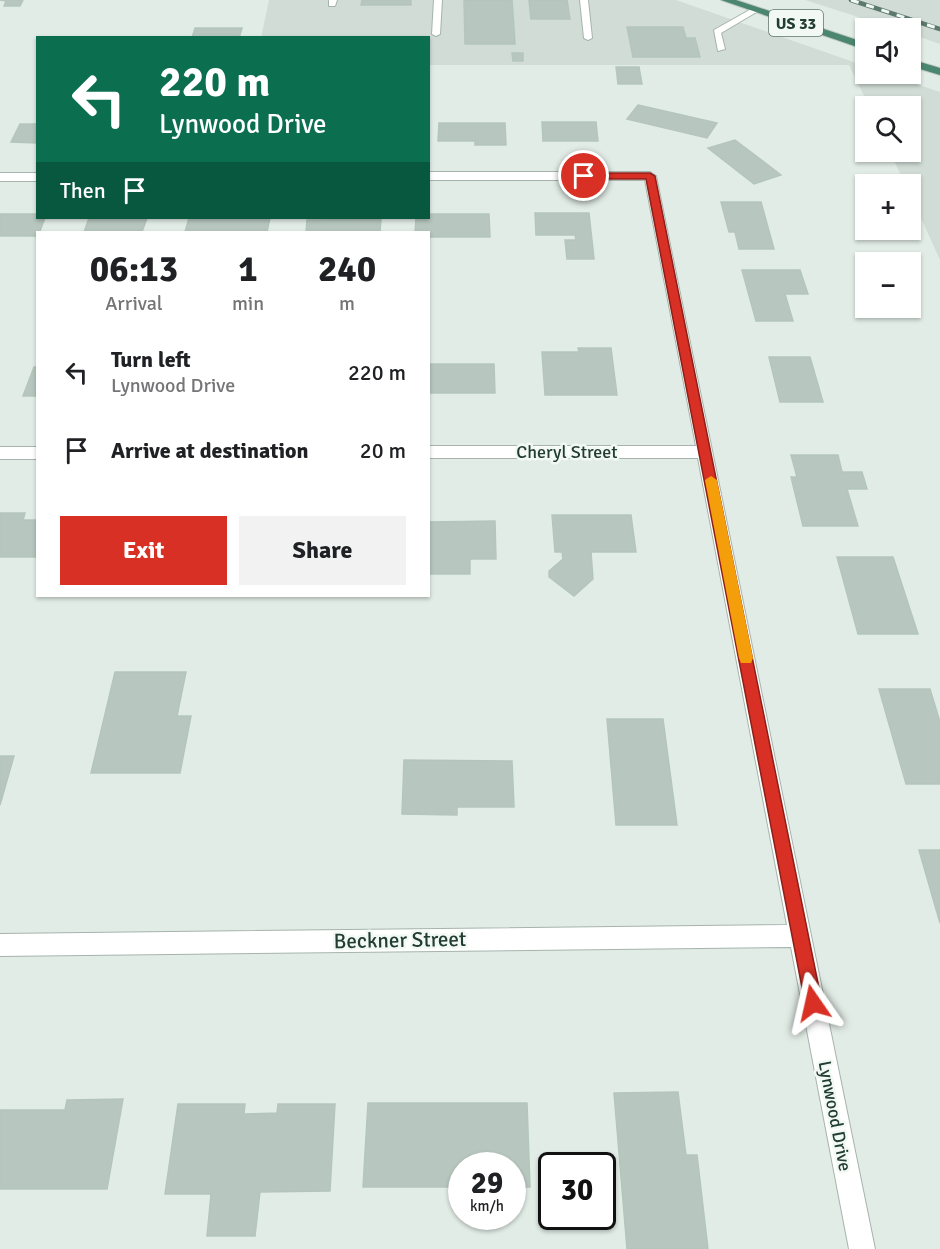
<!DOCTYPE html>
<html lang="en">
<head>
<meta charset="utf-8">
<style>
  body { margin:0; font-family:Signika,sans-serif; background:#f2f2f2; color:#202124; height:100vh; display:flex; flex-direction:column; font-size:22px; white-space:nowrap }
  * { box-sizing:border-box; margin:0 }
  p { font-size:20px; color:#757577 }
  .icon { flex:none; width:33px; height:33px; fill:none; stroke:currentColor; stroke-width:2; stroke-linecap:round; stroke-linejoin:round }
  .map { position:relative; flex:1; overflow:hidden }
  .side { position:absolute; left:36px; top:231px; width:394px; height:366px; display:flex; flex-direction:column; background:#fff; border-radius:0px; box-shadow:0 2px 4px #0004 }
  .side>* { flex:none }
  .guide { position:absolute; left:36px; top:36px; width:394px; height:183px; border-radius:0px; box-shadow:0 2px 4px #0004; background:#0b6e4f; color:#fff; overflow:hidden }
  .buttons { position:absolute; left:855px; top:18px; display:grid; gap:12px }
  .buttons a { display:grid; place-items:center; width:66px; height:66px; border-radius:0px; background:#fff; box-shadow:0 2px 4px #0004; font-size:30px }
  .speed { position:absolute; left:448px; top:1152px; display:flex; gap:12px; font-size:30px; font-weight:700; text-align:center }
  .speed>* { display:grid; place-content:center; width:78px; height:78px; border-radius:50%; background:#fff; box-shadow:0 2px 4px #0004; line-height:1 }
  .speed small { font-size:15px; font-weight:400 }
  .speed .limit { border:3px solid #111; border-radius:9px; background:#fff; color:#111 }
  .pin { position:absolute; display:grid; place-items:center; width:51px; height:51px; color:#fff; margin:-26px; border:3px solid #fff; border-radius:50%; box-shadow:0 2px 6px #0007 }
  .me { position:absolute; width:66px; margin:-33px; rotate:349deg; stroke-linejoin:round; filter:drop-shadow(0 0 4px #0008) }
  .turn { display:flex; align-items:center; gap:21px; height:126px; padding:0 24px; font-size:27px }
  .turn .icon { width:78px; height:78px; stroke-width:2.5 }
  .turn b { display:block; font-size:42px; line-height:51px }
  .then { display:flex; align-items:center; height:57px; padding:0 24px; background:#0003; gap:12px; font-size:22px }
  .eta { display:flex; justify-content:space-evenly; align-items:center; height:102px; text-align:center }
  .eta b { font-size:36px; font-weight:700; line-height:42px }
  .primary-button { display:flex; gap:12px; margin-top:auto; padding:12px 24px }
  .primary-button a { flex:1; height:69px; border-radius:0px; background:#d93025; color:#fff; font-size:24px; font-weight:700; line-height:69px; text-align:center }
  .primary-button a+a { background:#f2f2f2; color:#202124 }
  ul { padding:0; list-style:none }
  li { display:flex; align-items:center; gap:18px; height:78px; padding:0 24px }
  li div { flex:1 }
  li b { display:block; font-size:22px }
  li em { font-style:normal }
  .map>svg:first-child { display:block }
  .built { fill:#d0dcd5 }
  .building { fill:#b7c7bf; stroke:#b4c6bc; stroke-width:1.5 }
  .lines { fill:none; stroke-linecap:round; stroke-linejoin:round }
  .service-casing { stroke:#a5b4ac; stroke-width:2 }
  .minor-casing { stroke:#a5b4ac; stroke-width:2 }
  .trunk-casing { stroke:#c1c9c6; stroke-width:2 }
  .service { fill:#fff; fill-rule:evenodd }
  .minor { fill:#fff; fill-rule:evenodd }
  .trunk { fill:#4a8670; fill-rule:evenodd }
  .rail-casing { stroke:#5c796d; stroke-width:4.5 }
  .rail { stroke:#f2f9f5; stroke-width:3; stroke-dasharray:8; stroke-linecap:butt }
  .route { fill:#d93025; stroke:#8d1f18; stroke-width:1.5 }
  .slow { fill:#f59e0b }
  .labels { text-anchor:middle; stroke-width:5; stroke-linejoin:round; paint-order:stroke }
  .shield { fill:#f2f9f5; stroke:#60756c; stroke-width:1.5 }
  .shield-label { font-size:16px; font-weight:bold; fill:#223d32 }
  .street-label { font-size:18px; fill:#223d32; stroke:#f2f9f5 }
  .near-street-label { font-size:21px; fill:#223d32; stroke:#f2f9f5 }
</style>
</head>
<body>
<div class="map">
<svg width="940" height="1249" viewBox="0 0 940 1249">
  <rect width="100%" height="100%" fill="#e2ece6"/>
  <g class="built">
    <polygon points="269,0 676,0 865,66 866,74 887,74 940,92 940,260 911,196 910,184 905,184 890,152 910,152 910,106 869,106 849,65 429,65 429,38 261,38"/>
    <polygon points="805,0 940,0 940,44 911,34 910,28 893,28"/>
  </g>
  <g class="building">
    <polygon points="0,0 23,0 20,6 4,6 6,1"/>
    <polygon points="362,0 411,0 411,5 361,5"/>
    <polygon points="464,0 512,0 515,44 465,44"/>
    <polygon points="529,0 567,0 570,19 531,19"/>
    <polygon points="627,27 683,27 686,38 695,38 700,57 633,57"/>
    <polygon points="195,28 242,28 239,38 192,38"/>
    <polygon points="512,53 523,53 523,61 513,61"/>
    <polygon points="616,67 639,67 642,84 618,84"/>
    <polygon points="638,105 717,123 707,138 627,119"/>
    <polygon points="542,122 596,122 598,141 543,141"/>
    <polygon points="439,123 505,123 506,145 475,145 475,141 438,141"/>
    <polygon points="20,124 38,124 38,143 11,142"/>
    <polygon points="735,140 781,175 754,184 708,148"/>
    <polygon points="721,202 761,202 774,249 739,249 735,232 729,232"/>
    <polygon points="535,213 589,213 594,259 567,259 565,240 576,240 575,235 536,235"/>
    <polygon points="0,214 38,214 38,218 45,218 38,236 0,236"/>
    <polygon points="429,214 489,214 490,237 429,237 429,232 415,232 416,218 429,218"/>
    <polygon points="89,218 147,218 142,232 84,232"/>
    <polygon points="189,218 270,218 267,232 185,232"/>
    <polygon points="381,219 380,232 306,232 307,220"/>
    <polygon points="742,270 800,270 808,294 785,294 793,321 756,321"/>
    <polygon points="578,348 611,348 617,395 545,395 542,352 579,352"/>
    <polygon points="769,357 810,357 823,402 780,402"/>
    <polygon points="429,364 494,364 495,393 429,393"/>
    <polygon points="34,367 38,367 38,396 23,396"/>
    <polygon points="791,455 838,455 842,472 862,472 867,489 847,489 858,526 803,526 791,477 797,477"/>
    <polygon points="0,513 25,513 23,520 38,520 38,557 0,557"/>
    <polygon points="552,515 631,515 636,552 591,552 593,579 574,596 549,577 549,571 563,559 562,552 555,552"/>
    <polygon points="495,521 496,559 470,559 470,574 429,574 429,522"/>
    <polygon points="837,557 893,557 918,634 858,634"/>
    <polygon points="115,672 186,672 177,716 191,716 180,773 91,773"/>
    <polygon points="879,689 930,689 940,722 940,784 906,784"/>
    <polygon points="607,719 663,719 677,825 616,825"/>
    <polygon points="0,756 14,756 0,805"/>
    <polygon points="404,760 512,761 514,807 457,807 457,815 402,814"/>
    <polygon points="919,850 940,850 940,923"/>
    <polygon points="678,1092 686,1155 697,1155 708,1249 627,1249 614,1093"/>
    <polygon points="123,1099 107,1189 0,1189 0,1110 65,1110 67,1100"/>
    <polygon points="368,1103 527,1103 530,1187 513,1187 513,1166 462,1166 462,1187 363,1187"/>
    <polygon points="178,1104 245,1104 244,1114 277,1113 278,1104 335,1104 330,1191 260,1192 255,1236 207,1236 211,1194 165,1194"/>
  </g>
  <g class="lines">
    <defs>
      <g id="service">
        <polygon points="329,0 337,0 335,6 329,6"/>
        <polygon points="434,0 442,0 440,34 436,36 432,34"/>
        <polygon points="580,0 588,0 592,38 588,40 584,38"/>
        <polygon points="753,8 760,10 721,33 725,49 718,51 714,30"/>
      </g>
      <g id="minor">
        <polygon points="429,172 650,172 656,176 875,1249 849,1249 791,947 0,956 0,934 787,925 698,458 429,458 429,446 696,446 645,180 429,180"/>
        <rect x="0" y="173" width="38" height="8"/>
        <rect x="0" y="447" width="38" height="12"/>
      </g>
      <g id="trunk">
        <polygon points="721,0 736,0 866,43 866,50"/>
        <polygon points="910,59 940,68 940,75 910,66"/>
      </g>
    </defs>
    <use href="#service" class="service-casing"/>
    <use href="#minor" class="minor-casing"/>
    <use href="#trunk" class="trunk-casing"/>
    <use href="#service" class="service"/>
    <use href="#minor" class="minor"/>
    <use href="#trunk" class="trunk"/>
    <defs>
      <polyline id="rail" points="851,0 940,29"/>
    </defs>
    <use href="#rail" class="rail-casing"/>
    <use href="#rail" class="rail"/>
  </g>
  <polygon class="route" points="650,173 655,176 822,1003 819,1009 813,1011 807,1009 805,1003 646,179 584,179 579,176 584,173"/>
  <polygon class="slow" points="711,476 717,480 753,658 751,663 741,663 739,658 705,480"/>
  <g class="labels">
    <rect class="shield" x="769" y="10" width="54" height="26" rx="4.5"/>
    <g class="shield-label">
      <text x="796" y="29">US 33</text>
    </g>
    <g class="street-label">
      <text x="567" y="458">Cheryl Street</text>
      <text transform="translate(835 1116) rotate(79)" y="6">Lynwood Drive</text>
    </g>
    <g class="near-street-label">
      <text transform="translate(400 940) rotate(-1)" y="7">Beckner Street</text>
    </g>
  </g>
</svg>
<div class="buttons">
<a><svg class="icon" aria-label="sound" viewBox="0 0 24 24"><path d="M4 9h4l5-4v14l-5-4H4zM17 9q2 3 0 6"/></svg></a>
<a><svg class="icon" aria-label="search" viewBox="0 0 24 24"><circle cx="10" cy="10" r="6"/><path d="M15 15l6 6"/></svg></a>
<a>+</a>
<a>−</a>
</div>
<div class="speed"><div>29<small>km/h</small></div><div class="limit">30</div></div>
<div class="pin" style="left:584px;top:176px;background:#d93025"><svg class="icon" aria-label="arrive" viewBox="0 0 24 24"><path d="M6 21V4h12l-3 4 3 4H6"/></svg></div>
<svg class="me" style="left:813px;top:1003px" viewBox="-20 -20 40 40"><path d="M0-17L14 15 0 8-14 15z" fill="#d93025" stroke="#fff" stroke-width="4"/></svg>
<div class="guide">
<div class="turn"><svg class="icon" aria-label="left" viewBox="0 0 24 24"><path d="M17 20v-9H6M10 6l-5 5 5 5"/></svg><div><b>220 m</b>Lynwood Drive</div></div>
<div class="then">Then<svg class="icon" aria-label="arrive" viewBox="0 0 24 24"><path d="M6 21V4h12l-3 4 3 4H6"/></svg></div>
</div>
<section class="side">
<div class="eta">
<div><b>06:13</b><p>Arrival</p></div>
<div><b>1</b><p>min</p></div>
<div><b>240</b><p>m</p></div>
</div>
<ul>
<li><svg class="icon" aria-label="left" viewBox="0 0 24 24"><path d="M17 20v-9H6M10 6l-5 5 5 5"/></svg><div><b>Turn left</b><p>Lynwood Drive</p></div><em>220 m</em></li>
<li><svg class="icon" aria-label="arrive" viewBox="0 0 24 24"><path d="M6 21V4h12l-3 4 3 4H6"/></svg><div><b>Arrive at destination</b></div><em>20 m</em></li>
</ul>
<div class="primary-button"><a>Exit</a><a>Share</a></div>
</section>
</div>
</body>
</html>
